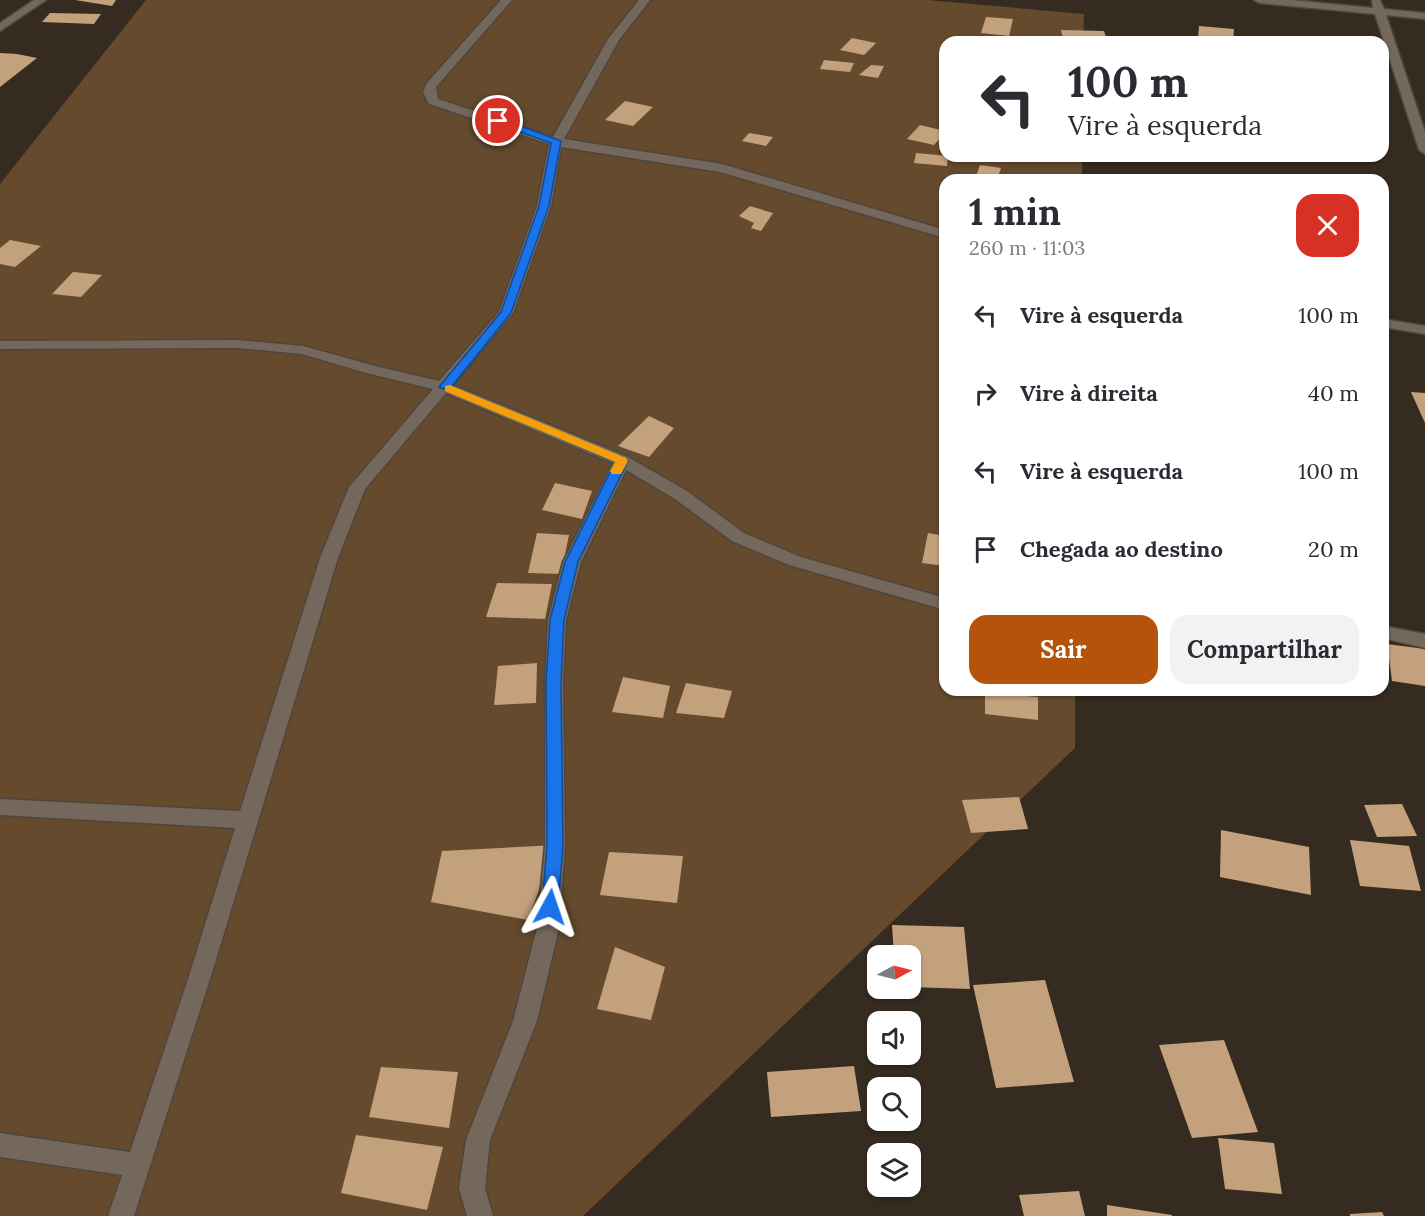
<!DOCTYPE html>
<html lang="pt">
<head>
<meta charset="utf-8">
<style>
  body { margin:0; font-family:Lora,serif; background:#f2f2f3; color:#2b2b33; height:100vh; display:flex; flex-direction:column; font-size:22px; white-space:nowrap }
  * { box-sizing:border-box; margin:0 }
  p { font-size:20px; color:#7c7c81 }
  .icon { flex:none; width:33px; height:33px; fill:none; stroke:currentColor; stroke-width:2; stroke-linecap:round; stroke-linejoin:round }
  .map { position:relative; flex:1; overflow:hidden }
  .panel { position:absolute; left:939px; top:174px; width:450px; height:522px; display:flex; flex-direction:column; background:#fff; border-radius:18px; box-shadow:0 2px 4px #0004 }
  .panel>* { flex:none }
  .banner { position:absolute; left:939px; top:36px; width:450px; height:126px; border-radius:18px; box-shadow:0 2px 4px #0004; background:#fff; color:#2b2b33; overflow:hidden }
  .needle { width:39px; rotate:83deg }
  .tools { position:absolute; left:867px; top:945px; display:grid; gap:12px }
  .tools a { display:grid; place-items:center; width:54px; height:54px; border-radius:12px; background:#fff; box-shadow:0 2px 4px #0004; font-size:30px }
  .pin { position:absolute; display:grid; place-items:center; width:51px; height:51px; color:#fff; margin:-26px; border:3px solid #fff; border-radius:50%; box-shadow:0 2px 6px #0007 }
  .me { position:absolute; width:66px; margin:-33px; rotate:5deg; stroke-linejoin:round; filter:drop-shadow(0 0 4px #0008) }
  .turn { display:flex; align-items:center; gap:21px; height:126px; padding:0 30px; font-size:27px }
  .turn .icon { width:78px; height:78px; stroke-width:2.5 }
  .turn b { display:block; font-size:42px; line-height:51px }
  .round { display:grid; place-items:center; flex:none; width:63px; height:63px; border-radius:18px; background:#f2f2f3 }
  .headline { display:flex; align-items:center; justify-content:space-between; height:102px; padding:0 30px }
  h1 { font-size:36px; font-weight:800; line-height:45px }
  .button { display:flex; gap:12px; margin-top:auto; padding:12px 30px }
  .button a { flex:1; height:69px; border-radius:18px; background:#b45309; color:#fff; font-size:24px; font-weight:800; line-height:69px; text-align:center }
  .button a+a { background:#f2f2f3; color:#2b2b33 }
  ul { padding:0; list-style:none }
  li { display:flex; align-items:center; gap:18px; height:78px; padding:0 30px }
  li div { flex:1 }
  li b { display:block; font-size:22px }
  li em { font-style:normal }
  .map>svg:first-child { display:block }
  .green { fill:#654a2d }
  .building { fill:#c4a17d }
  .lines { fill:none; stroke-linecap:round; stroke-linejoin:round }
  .minor-casing { stroke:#4e463d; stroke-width:3 }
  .minor { fill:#73685b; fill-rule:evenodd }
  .route { fill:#1a73e8; stroke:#114b97; stroke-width:1.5 }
  .slow { fill:#f59e0b }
</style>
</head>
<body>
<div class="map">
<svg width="1425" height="1216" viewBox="0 0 1425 1216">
  <rect width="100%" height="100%" fill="#352b20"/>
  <polygon class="green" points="146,0 927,0 1084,14 1083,42 945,42 945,156 1082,156 1082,180 945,180 945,690 1075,690 1075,748 583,1216 0,1216 0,184"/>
  <g class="building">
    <polygon points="75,0 116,0 112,6"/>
    <polygon points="50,13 101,14 94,24 42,22"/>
    <polygon points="986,17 1013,19 1009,36 981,33"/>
    <polygon points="1199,26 1234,29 1233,42 1198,38"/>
    <polygon points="1061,30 1104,31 1107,40 1063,39"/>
    <polygon points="852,38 876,43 864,55 840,50"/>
    <polygon points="0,53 17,54 37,58 0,87"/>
    <polygon points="824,60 854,63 850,72 820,69"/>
    <polygon points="871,65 884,66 878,78 859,75"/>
    <polygon points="625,101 653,107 633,126 605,120"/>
    <polygon points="920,125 945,131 945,133 934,145 907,139"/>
    <polygon points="749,133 773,137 766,146 742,141"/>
    <polygon points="916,153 948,156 947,166 914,163"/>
    <polygon points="980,165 1001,168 997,180 975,179"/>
    <polygon points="750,206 773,213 761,231 751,228 754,223 739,216"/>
    <polygon points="10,240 41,246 15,267 0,264 0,248"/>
    <polygon points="73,272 102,275 81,297 52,294"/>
    <polygon points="1411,392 1425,393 1425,423"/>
    <polygon points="649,416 674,428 649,457 618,446"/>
    <polygon points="555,483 592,491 582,519 542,510"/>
    <polygon points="537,533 569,535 561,574 528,573"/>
    <polygon points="928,533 945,536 945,566 922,563"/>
    <polygon points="497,583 552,584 545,619 486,617"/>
    <polygon points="1387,644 1425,649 1425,686 1392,681"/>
    <polygon points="537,663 536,703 494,705 498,666"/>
    <polygon points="623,677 670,686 663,718 612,712"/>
    <polygon points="686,683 732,691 724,718 676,713"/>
    <polygon points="985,692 1038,697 1038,720 985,714"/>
    <polygon points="1019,797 1028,829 971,833 962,800"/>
    <polygon points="1402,804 1417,836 1377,837 1364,805"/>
    <polygon points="1221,830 1309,847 1311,895 1220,877"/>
    <polygon points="1350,840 1409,846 1421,891 1360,886"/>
    <polygon points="555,845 528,920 431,902 442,851"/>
    <polygon points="609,852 683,856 677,903 600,895"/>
    <polygon points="892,925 964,927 970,989 910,987 910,956 894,956"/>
    <polygon points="615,947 665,967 651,1020 597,1009"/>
    <polygon points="1045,980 1074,1082 996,1088 973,985"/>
    <polygon points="1224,1040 1258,1132 1192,1138 1159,1045"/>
    <polygon points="854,1066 861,1111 771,1117 767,1072"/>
    <polygon points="381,1067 458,1072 449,1128 369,1117"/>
    <polygon points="356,1135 443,1147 427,1210 341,1193"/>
    <polygon points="1218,1138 1274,1143 1282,1194 1225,1189"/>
    <polygon points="1079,1191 1085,1216 1024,1216 1019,1195"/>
    <polygon points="1107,1205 1172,1215 1172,1216 1107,1216"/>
    <polygon points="1382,1212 1384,1216 1350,1216 1350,1214"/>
  </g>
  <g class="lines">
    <defs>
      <g id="minor">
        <polygon points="34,0 46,0 0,31 0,23"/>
        <polygon points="501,0 512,0 436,87 438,99 553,137 608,39 639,0 650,0 619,40 564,139 722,164 945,230 945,238 720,172 561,147 551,206 513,313 453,385 628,457 687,491 744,533 801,557 945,598 945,610 789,565 732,541 675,499 626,470 581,562 566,620 563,682 565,845 559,928 537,1021 490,1140 485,1188 493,1216 467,1216 459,1188 466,1140 513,1021 537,928 545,845 545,682 548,620 563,562 613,463 446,393 365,489 338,558 211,976 134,1216 108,1216 122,1175 0,1157 0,1133 130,1152 189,976 235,828 0,815 0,799 240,811 320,558 349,487 433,389 366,373 302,354 238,348 0,349 0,341 238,340 303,346 375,366 439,381 499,312 537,206 549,144 429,104 423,92 426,84"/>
        <polygon points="1254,0 1292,0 1373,8 1372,0 1380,0 1384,9 1425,13 1425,19 1386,15 1425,132 1425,154 1419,150 1375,14 1259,3"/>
        <polygon points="1383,319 1425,326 1425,334 1383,327"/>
        <polygon points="1383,626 1425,634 1425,648 1383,638"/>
      </g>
    </defs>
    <use href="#minor" class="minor-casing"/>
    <use href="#minor" class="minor"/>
  </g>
  <polygon class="route" points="495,119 501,119 561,141 549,206 511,313 452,386 628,461 578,562 564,620 561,682 563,845 558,907 556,912 550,914 544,912 542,907 547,845 546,682 550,620 565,562 615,462 439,387 501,312 539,206 551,143 495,123"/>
  <polygon class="slow" points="450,385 626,458 628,461 621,474 612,474 610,471 615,462 445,391 445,386"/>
</svg>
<div class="tools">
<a><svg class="needle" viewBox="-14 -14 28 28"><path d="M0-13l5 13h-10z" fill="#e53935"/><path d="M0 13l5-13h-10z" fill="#7c7c81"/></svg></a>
<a><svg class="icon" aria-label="sound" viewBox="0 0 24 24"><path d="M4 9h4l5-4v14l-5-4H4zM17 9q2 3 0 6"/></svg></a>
<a><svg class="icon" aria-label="search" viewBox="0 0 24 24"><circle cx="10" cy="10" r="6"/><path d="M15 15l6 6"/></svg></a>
<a><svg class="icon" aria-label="layers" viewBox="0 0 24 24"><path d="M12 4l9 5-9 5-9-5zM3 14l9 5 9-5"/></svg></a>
</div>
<div class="pin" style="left:498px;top:121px;background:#d93025"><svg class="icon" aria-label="arrive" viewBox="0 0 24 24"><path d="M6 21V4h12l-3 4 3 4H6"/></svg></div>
<svg class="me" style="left:550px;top:907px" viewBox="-20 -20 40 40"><path d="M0-17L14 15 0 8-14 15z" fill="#1a73e8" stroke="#fff" stroke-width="4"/></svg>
<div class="banner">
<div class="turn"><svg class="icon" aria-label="left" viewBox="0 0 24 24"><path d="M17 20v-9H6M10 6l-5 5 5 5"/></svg><div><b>100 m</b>Vire à esquerda</div></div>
</div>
<section class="panel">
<div class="headline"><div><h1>1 min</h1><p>260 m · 11:03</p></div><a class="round" style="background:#d93025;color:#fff"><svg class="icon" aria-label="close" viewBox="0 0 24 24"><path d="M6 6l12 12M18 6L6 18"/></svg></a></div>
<ul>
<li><svg class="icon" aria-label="left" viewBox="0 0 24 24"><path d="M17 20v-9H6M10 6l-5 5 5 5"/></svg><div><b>Vire à esquerda</b></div><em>100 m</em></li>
<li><svg class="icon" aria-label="right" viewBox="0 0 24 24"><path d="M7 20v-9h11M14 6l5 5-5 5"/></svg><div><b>Vire à direita</b></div><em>40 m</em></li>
<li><svg class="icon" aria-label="left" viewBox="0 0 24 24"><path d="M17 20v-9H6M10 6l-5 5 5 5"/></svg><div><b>Vire à esquerda</b></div><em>100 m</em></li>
<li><svg class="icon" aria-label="arrive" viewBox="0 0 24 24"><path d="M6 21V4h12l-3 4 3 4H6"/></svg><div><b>Chegada ao destino</b></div><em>20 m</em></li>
</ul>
<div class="button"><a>Sair</a><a>Compartilhar</a></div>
</section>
</div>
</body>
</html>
